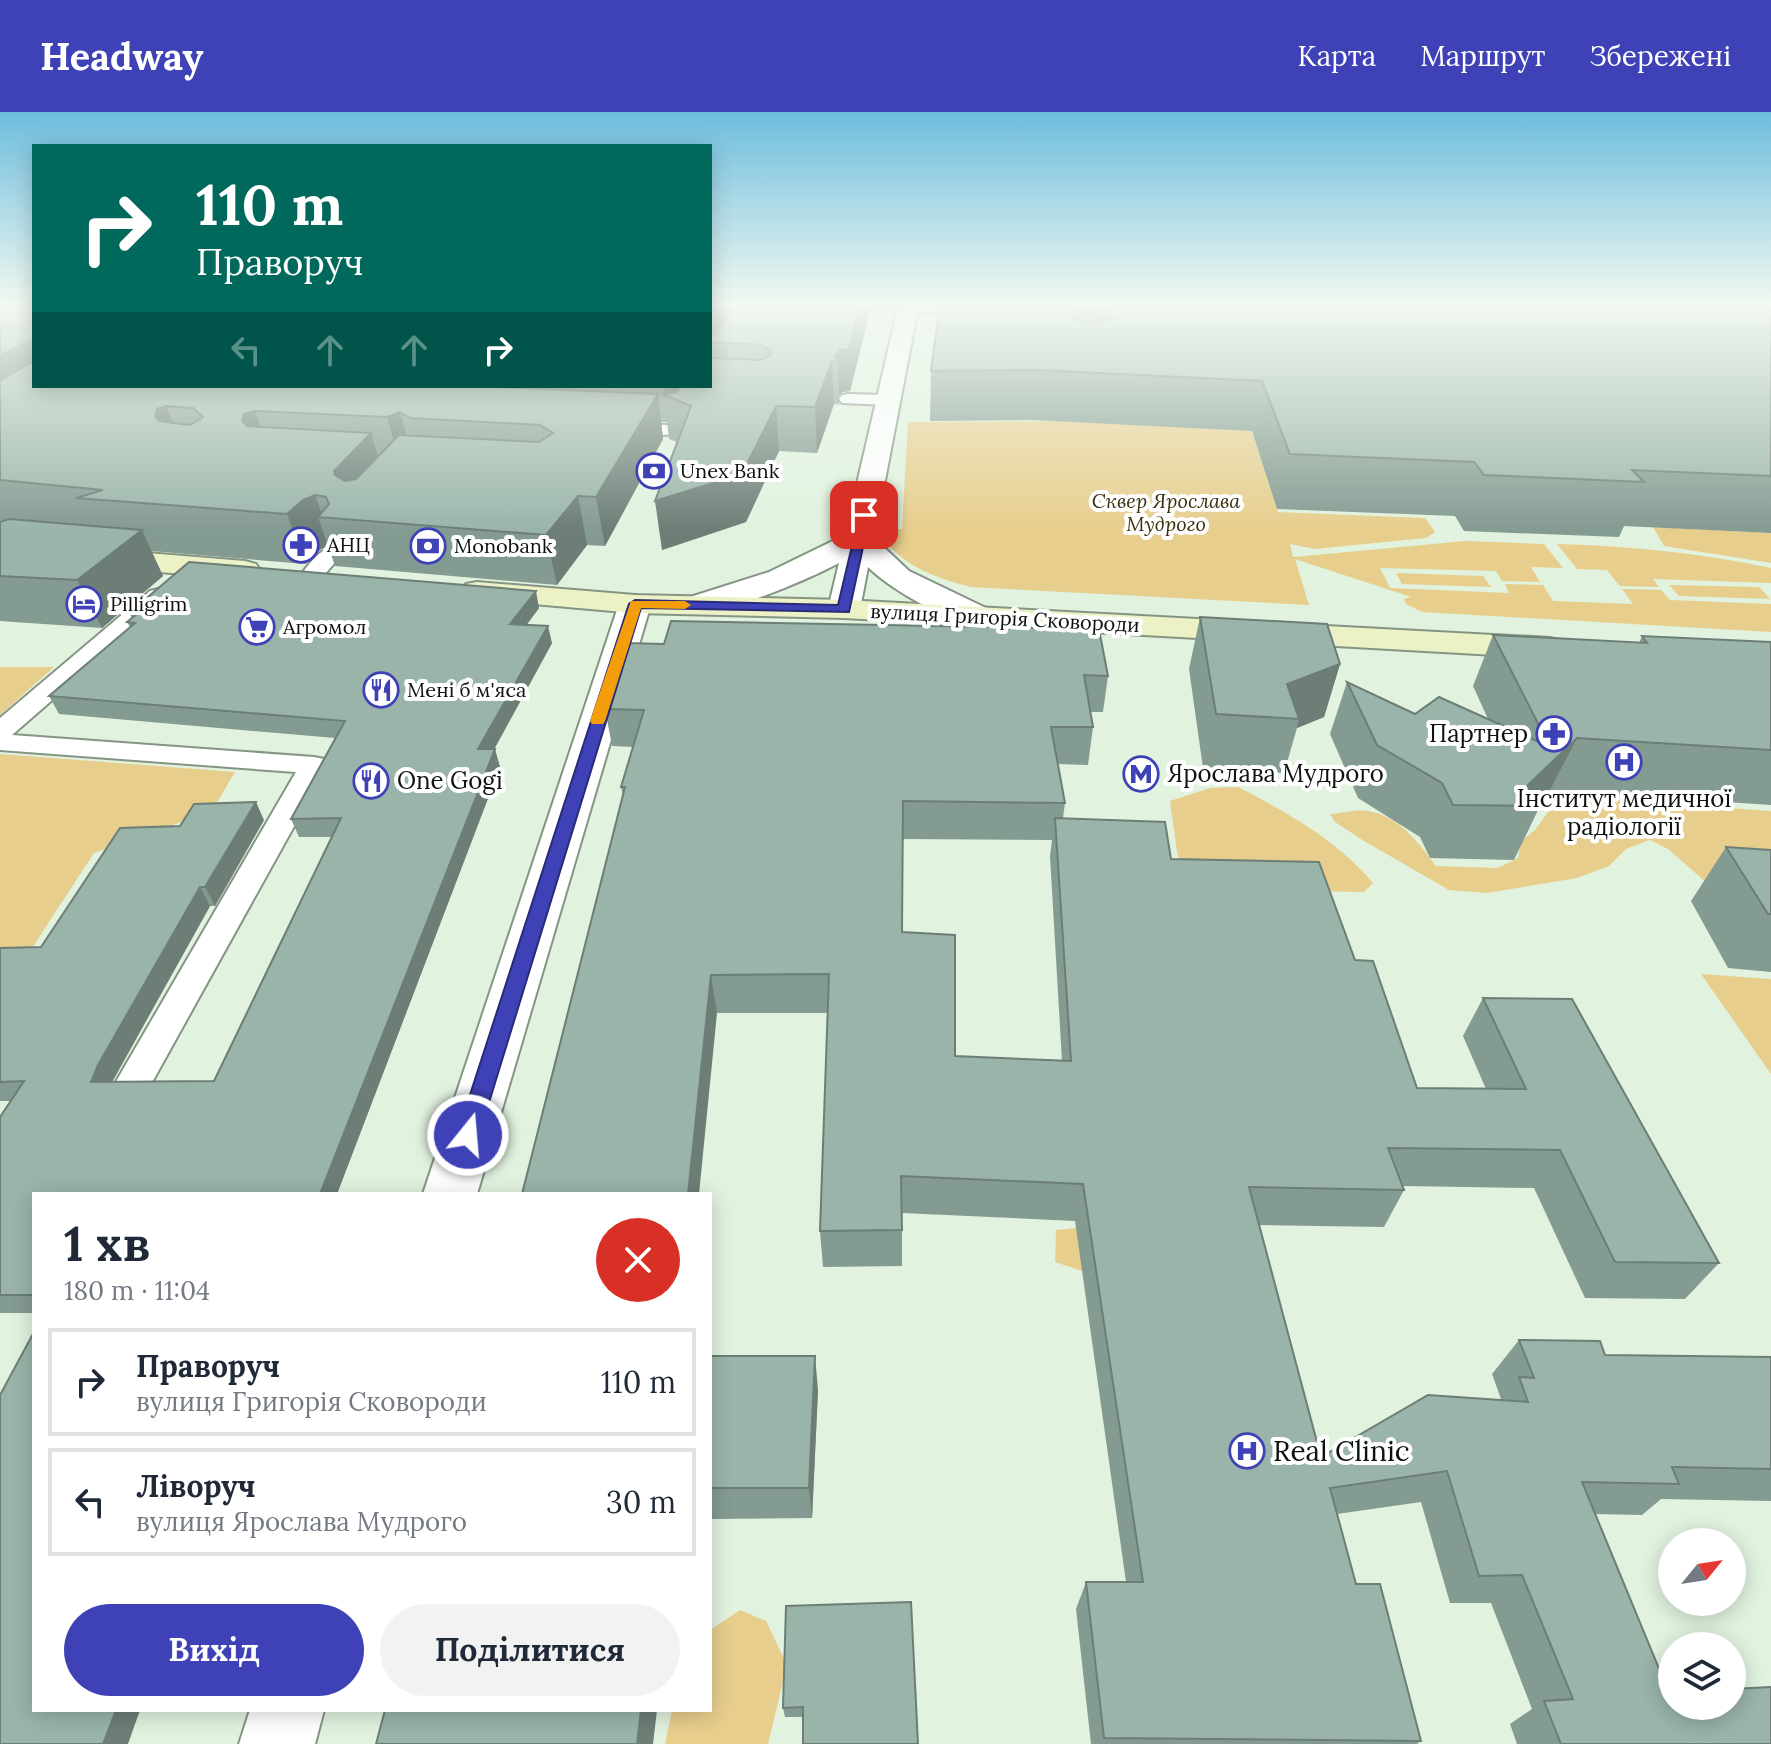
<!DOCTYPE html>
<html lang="uk">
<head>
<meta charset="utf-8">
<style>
  body { margin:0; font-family:Lora,serif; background:#f2f2f3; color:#1f2937; height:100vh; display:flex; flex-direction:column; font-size:30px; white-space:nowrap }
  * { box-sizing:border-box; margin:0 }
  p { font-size:26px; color:#747a83 }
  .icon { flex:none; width:44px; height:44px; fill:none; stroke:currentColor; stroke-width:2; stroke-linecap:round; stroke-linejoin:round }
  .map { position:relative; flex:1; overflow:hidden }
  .drawer { position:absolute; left:32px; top:1080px; width:680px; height:520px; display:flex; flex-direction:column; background:#fff; border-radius:0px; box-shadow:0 4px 20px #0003 }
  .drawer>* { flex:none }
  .hud { position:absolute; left:32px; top:32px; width:680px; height:244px; border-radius:0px; box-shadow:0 4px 20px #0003; background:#00695c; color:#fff; overflow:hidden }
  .needle { width:52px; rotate:60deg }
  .tools { position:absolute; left:1658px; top:1416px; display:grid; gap:16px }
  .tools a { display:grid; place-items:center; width:88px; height:88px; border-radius:50%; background:#fff; box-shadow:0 4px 20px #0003; font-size:40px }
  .pin { position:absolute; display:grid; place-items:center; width:68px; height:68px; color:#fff; margin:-34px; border-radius:16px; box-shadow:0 4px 12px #0006 }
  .me { position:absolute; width:88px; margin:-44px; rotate:17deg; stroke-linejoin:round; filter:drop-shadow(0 0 6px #0008) }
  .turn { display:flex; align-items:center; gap:28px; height:168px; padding:0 32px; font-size:36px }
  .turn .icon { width:104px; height:104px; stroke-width:2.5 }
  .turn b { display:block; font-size:56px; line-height:68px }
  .lanes { display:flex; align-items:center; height:76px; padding:0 32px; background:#0003; justify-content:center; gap:40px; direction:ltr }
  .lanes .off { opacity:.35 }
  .round { display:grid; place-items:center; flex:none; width:84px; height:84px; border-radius:42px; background:#f2f2f3 }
  .overview { display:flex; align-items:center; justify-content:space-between; height:136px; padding:0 32px }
  h1 { font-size:48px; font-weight:800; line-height:60px }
  .primary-button { display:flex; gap:16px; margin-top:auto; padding:16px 32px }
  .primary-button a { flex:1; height:92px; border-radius:48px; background:#3f42b7; color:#fff; font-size:32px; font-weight:800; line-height:92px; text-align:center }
  .primary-button a+a { background:#f2f2f3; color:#1f2937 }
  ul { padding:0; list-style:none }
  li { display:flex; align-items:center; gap:24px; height:108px; margin:0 16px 12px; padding:0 16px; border:4px solid #e0e1e3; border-radius:0px }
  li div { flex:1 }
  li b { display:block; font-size:30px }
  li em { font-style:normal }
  header { display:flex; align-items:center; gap:48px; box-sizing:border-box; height:112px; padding:0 40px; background:#3f42b7; color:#fff }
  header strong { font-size:38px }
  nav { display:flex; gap:44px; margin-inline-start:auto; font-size:28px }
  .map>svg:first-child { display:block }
  .green { fill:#e7ce8d }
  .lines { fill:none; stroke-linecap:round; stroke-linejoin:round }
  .service-casing { stroke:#859583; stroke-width:4 }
  .minor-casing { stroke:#859583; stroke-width:4 }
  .tertiary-casing { stroke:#859583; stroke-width:4 }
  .secondary-casing { stroke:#859583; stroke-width:4 }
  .service { fill:#fff; fill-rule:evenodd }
  .minor { fill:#fff; fill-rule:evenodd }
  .tertiary { fill:#fff; fill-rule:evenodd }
  .secondary { fill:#ecf2c6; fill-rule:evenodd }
  .wall { fill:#849b91; fill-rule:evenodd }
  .shaded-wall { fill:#6c7e76 }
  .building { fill:#9ab4a9; stroke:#6c7e76; stroke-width:2; fill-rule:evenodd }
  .route { fill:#3f42b7; stroke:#292b77; stroke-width:2 }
  .slow { fill:#f59e0b }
  .labels { text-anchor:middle; stroke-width:8; stroke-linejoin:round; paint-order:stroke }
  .far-poi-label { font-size:20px; fill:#0c120c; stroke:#fff; text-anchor:start }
  .far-park-label { font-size:20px; font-style:italic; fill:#3c300c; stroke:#fff }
  .far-street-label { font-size:20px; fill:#0c120c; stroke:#fff }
  .poi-label { font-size:24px; fill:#0c120c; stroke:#fff; text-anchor:start }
  .near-poi-label { font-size:28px; fill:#0c120c; stroke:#fff; text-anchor:start }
</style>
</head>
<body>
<header>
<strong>Headway</strong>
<nav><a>Карта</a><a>Маршрут</a><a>Збережені</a></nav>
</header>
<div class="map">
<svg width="1771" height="1632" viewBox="0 0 1771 1632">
  <rect width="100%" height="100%" fill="#e1f2df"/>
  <g class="green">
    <path d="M 1245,298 L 1278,400 L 1425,406 L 1435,420 L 1426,426 L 1315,437 L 1290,432 L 1293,445 L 1466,429 L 1544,432 L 1563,456 L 1531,455 L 1540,470 L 1502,469 L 1496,459 L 1380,456 L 1390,476 L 1509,481 L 1505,472 L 1543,473 L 1553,489 L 1633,492 L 1622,477 L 1661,478 L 1670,488 L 1771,492 L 1771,520 L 1422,500 L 1406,492 L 1404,487 L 1411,485 L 1295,447 L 1309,493 L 971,475 C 940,467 910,457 888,433 L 889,418 L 902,417 L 908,310 L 1070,309 Z"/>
    <polygon points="1653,415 1771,421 1771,451 1664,434"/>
    <path d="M 1557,432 C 1630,434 1700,441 1771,456 L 1771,471 L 1653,467 L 1659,475 L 1620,474 L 1607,458 L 1577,457 Z"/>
    <polygon points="1396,461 1483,464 1491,475 1402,472"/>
    <polygon points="1669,473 1759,475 1770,487 1679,484"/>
    <polygon points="0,555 54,555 0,603"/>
    <polygon points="0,642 235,660 212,699 94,741 0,885"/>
    <path d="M 1238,675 C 1287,700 1338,729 1373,771 L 1364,780 L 1292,779 L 1185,765 L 1177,740 L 1170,689 L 1210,676 Z"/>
    <path d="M 1590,686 L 1771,699 L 1771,786 L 1708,772 L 1668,737 L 1650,728 L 1626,737 L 1609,754 L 1577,766 L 1487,781 L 1449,778 L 1364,729 L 1335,710 L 1330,702 C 1342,701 1357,697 1368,699 C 1399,704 1419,731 1436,754 L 1498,756 L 1518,746 L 1521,729 L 1535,718 L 1548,700 Z"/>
    <polygon points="1701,862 1771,867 1771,962"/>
    <polygon points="1128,1111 1082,1159 1055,1150 1056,1118"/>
    <polygon points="740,1498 766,1509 787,1553 768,1632 665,1632 672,1598 710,1598 710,1518"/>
  </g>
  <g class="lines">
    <defs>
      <g id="service">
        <polygon points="908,192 948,193 955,197 948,201 903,199 901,196"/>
        <polygon points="694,274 710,274 680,323 619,322 610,317 619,312 669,313"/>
        <polygon points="848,282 887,283 896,288 887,293 842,291 839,287 842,283"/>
        <path d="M 332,435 L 340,436 L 343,441 L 319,469 L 303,469 L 300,464 C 308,453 319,438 332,435 Z"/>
        <polygon points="158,477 166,479 169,484 166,489 12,623 314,645 324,647 328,653 145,983 132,987 119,983 114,973 296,660 0,638 0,606 150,479"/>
      </g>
      <g id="minor">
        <polygon points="635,483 646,485 651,492 477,1082 423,1082 619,492 624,485"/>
        <polygon points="250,1598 324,1598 315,1632 239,1632"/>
      </g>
      <path id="tertiary" d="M 899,191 L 919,191 L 874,426 L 909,459 L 988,497 L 993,504 L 988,511 C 958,518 890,477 868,455 L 860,497 L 855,504 L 844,506 L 833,504 L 828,497 L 839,451 C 809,467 715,508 684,501 L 679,494 L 684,487 L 769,460 L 845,423 Z"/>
      <g id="secondary">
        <polygon points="0,429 245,449 256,452 260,458 256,464 245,467 0,447"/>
        <polygon points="477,470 635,483 844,488 1550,526 1562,529 1567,536 1562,543 1550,546 844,506 635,501 466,486 462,479 466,472"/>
      </g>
    </defs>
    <use href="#service" class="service-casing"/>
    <use href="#minor" class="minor-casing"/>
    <use href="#tertiary" class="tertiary-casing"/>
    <use href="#secondary" class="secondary-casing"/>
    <use href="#service" class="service"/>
    <use href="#minor" class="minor"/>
    <use href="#tertiary" class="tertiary"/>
    <use href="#secondary" class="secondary"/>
  </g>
  <g class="wall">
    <polygon points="0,191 34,191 34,274 710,274 710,191 872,191 850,279 842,280 839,283 839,293 834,292 817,341 779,339 746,410 662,438 677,330 669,327 667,310 661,310 663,327 605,434 587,433 557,473 335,454 328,434 321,437 305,452 151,439 163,464 102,516 0,509"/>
    <polygon points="1062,191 1771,191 1771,421 1624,414 1619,425 1464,419 1455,404 1277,397 1252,319 1032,308 930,309 931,259 1061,199 1069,203 1068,196"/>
    <polygon points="539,496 526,513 552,531 494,637 500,655 337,1082 34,1082 34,1201 0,1201 0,1005 11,989 0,989 0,836 41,835 180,714 264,708 215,794 210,794 112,970 214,969 332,725 299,725 291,707 335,626 59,602 49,584 130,515 127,510 132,506 129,501"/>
    <polygon points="1200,505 1340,552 1324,605 1297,616 1284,661 1203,656 1189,557"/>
    <polygon points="1493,523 1639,531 1642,524 1771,530 1771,693 1550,678 1538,691 1540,694 1514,748 1430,746 1420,725 1358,686 1330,622 1347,570 1415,602 1488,607 1473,574"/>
    <path d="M 626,531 L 1108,564 L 1103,600 L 1090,600 L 1093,615 L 1088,653 L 1058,652 L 1065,691 L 1063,706 L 1171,747 L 1355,848 L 1417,976 L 1486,977 L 1463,924 L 1483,886 L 1719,1151 L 1685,1187 L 1585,1186 L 1534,1076 L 1403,1074 L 1404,1078 L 1384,1115 L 1259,1113 L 1321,1345 L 1500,1288 L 1501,1287 L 1492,1262 L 1519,1228 L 1605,1243 L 1771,1245 L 1771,1389 L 1661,1387 L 1642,1403 L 1595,1402 L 1669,1581 L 1771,1632 L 1517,1632 L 1510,1612 L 1532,1597 L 1491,1491 L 1450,1491 L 1421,1390 L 1337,1402 L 1356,1472 L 1421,1629 L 1417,1632 L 1091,1632 L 1076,1497 L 1086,1470 L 1126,1470 L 1075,1109 L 902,1101 L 902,1154 L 823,1155 L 820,1119 L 828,901 L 717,901 L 623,683 L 621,675 L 633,635 L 612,634 L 605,597 ZM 903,727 L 1052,728 L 1050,744 L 1062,949 L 955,944 L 902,820 Z"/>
    <polygon points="1726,735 1771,738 1771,860 1728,856 1691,789"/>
    <polygon points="710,1244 818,1278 812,1406 710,1407"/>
    <polygon points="786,1494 918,1632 803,1605 785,1605 783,1596"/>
  </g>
  <g class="shaded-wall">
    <polygon points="713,191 751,191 710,230 710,196"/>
    <polygon points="861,191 872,191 850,279 842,280 839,283 838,250 835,243"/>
    <polygon points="29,229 34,241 34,274 0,300 0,244"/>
    <polygon points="832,249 834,292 817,341 815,295"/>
    <polygon points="663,274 692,274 681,290 664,282"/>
    <polygon points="658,282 663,327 605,434 596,385"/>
    <polygon points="166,294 185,339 155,304 157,297"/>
    <polygon points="776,294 779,339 746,410 662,438 655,389"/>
    <polygon points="255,299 271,344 242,309 244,302"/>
    <polygon points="400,300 413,345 400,351 387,305"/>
    <polygon points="371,321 385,368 350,407 334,359"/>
    <polygon points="315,383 323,405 318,405 328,434 321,437 305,452 287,402 303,388"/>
    <polygon points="578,384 587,433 557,473 546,423"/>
    <polygon points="142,418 163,464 102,516 77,468"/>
    <polygon points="536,479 539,496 514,530 510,512"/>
    <polygon points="548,514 552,531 484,656 478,637"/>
    <polygon points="1340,552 1324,605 1297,616 1299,607 1287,572"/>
    <polygon points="1577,626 1550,678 1535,694 1527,674"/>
    <polygon points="495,637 500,655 337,1082 320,1082"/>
    <polygon points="256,690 264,708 215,794 205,775"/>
    <polygon points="200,775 210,794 111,972 91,970 98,953"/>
    <polygon points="711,863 717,901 699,1082 688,1082"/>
    <polygon points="815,1244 818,1278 812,1406 809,1376"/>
    <polygon points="116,1598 140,1598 128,1632 103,1632"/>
    <polygon points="641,1598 657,1598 653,1632 637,1632"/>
  </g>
  <g class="building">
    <polygon points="0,191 34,191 34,230 29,229 0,244"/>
    <polygon points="735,191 861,191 849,237 840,238 835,243 838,250 832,249 815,295 776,294 742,362 655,389 691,294 663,282 677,280 681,274 710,274 710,246 761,248 771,243 771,238 761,233 710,230 710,224 717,220"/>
    <polygon points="940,191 1059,191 1061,199 1082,210 1113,207 1111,197 1087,195 1081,191 1771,191 1771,364 1632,358 1644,370 1484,363 1474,350 1290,342 1262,269 1036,258 931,259"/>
    <path d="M 34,249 L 34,274 L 471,274 L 658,282 L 596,385 L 578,384 L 546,423 L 318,405 L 329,392 L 326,385 L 315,383 L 303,388 L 287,402 L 76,386 L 103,378 L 0,368 L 0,269 ZM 166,294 L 193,296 L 203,305 L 190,313 L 159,309 L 155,304 L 157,297 ZM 255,299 L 387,305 L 400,300 L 410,306 L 540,313 L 553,321 L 539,330 L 399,323 L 356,367 L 345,369 L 335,363 L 334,359 L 371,321 L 247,314 L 242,309 L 244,302 Z"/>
    <polygon points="9,407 142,418 77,468 0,464 0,410"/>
    <polygon points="189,450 536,479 510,512 548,514 478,637 495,637 320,1082 34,1082 34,1183 0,1183 0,1005 24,969 0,970 0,836 41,835 120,716 180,714 194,692 256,690 205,775 200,775 98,953 91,970 214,969 341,706 291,707 345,609 49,584 135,511 127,510 138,501 129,501"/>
    <polygon points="1200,505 1327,512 1340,552 1287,572 1299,607 1216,602"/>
    <polygon points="671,509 1099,517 1108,564 1084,563 1093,615 1051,615 1065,691 903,689 902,820 955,823 955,944 1071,949 1055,706 1165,710 1171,747 1319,750 1355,848 1373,849 1417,976 1526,977 1483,886 1572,887 1719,1151 1615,1150 1560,1038 1388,1036 1404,1078 1249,1075 1321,1345 1428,1283 1528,1290 1519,1265 1534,1266 1519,1228 1600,1229 1605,1243 1771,1245 1771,1357 1672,1355 1679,1372 1582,1370 1669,1581 1672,1581 1672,1594 1732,1594 1732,1577 1771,1575 1771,1632 1561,1632 1544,1589 1573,1587 1522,1463 1479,1464 1447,1359 1330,1376 1356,1472 1380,1472 1421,1629 1104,1626 1086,1470 1143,1470 1083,1072 901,1064 902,1118 820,1119 829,862 711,863 688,1082 522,1082 625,675 621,675 644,598 605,597 626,531 664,532"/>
    <polygon points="1493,523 1647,531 1642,524 1771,530 1771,638 1577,626 1527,674 1540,694 1453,693 1442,671 1377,633 1347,570 1415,602 1439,585 1550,635"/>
    <polygon points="1726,735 1771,738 1771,802 1768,802"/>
    <polygon points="34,1220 34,1598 116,1598 103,1632 0,1632 0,1283"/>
    <polygon points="710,1244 815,1244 809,1376 710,1376"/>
    <polygon points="911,1490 918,1632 803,1632 803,1595 783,1596 786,1494"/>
    <polygon points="385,1598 641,1598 637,1632 376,1632"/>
  </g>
  <linearGradient id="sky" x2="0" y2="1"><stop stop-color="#6dbddd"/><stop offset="0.46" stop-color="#f2f9f1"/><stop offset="1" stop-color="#f2f9f1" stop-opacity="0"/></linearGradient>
  <rect width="1771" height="419" fill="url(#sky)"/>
  <polygon class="route" points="860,400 870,403 849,500 641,496 479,1023 476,1030 468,1032 461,1030 457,1023 629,492 635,488 838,493"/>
  <polygon class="slow" points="631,489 685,489 691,493 685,497 641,496 605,609 603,612 592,612 590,609"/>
  <defs>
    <symbol id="bank-ring" viewBox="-11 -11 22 22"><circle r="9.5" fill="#fff" stroke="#3f42b7" stroke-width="1.5"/><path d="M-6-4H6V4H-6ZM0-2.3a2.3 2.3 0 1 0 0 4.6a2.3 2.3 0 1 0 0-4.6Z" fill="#3f42b7"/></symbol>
    <symbol id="pharmacy-ring" viewBox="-11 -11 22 22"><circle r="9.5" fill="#fff" stroke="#3f42b7" stroke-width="1.5"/><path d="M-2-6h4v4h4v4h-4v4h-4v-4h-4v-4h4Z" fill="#3f42b7"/></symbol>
    <symbol id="hotel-ring" viewBox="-11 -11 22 22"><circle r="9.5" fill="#fff" stroke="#3f42b7" stroke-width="1.5"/><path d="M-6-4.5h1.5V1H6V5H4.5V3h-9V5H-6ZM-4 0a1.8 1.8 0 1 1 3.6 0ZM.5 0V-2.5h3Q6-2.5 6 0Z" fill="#3f42b7"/></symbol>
    <symbol id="supermarket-ring" viewBox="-11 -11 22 22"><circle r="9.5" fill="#fff" stroke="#3f42b7" stroke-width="1.5"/><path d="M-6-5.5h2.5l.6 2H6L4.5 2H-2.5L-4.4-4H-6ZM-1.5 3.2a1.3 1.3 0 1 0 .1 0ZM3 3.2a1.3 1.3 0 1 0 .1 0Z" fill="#3f42b7"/></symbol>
    <symbol id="restaurant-ring" viewBox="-11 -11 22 22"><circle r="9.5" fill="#fff" stroke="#3f42b7" stroke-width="1.5"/><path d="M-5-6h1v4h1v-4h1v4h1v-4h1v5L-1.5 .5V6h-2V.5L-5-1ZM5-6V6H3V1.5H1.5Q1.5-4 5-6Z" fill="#3f42b7"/></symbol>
    <symbol id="hospital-ring" viewBox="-11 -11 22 22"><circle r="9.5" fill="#fff" stroke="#3f42b7" stroke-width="1.5"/><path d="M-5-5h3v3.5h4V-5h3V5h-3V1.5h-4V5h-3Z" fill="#3f42b7"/></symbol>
    <symbol id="metro-ring" viewBox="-11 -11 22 22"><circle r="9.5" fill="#fff" stroke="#3f42b7" stroke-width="1.5"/><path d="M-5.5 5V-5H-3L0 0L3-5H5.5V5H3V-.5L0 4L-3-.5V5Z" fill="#3f42b7"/></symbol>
  </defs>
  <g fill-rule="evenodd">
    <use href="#bank-ring" x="634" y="339" width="40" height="40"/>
    <use href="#pharmacy-ring" x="281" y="413" width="40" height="40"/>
    <use href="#bank-ring" x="408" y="414" width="40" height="40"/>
    <use href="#hotel-ring" x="64" y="472" width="40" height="40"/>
    <use href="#supermarket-ring" x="237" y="495" width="40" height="40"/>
    <use href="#restaurant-ring" x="361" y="558" width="40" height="40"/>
    <use href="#pharmacy-ring" x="1534" y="602" width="40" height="40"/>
    <use href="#hospital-ring" x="1604" y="630" width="40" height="40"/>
    <use href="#metro-ring" x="1121" y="642" width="40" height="40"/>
    <use href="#restaurant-ring" x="351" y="649" width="40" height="40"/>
    <use href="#hospital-ring" x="1227" y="1319" width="40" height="40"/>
  </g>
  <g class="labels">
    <g class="far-poi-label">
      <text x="680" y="366">Unex Bank</text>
      <text x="327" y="440">АНЦ</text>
      <text x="454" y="441">Monobank</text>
      <text x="110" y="499">Pilligrim</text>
      <text x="283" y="522">Агромол</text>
      <text x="407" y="585">Мені б м'яса</text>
    </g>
    <g class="far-park-label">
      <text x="1166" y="396">Сквер Ярослава<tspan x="1166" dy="23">Мудрого</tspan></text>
    </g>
    <g class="far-street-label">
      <text transform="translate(1005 506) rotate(3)" y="7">вулиця Григорія Сковороди</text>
    </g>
    <g class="poi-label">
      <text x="1528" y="630" text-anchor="end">Партнер</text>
      <text x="1167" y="670">Ярослава Мудрого</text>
      <text x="397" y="677">One Gogi</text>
      <text x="1624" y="695" text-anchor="middle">Інститут медичної<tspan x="1624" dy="28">радіології</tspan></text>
    </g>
    <g class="near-poi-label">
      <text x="1273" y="1349">Real Clinic</text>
    </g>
  </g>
</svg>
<div class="tools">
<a><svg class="needle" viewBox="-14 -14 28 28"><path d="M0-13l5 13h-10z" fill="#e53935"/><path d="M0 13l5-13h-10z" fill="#747a83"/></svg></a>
<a><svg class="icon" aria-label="layers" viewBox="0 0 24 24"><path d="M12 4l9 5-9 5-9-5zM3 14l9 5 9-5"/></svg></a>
</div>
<div class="pin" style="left:864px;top:403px;background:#d93025"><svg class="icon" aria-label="arrive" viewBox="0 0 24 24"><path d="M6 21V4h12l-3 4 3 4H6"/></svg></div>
<svg class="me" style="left:468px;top:1023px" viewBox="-20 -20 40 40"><circle r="17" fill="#3f42b7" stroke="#fff" stroke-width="3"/><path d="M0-11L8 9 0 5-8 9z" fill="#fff"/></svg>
<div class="hud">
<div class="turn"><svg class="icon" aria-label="right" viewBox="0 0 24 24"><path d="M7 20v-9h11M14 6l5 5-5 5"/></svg><div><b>110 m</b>Праворуч</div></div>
<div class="lanes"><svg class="icon off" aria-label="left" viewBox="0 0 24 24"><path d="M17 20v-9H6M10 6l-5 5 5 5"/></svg><svg class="icon off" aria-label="ahead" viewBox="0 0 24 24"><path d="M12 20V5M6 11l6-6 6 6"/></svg><svg class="icon off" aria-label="ahead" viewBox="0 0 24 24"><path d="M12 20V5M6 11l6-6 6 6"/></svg><svg class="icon" aria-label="right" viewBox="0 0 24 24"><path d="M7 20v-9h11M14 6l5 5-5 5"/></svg></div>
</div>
<section class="drawer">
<div class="overview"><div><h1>1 хв</h1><p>180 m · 11:04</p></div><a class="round" style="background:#d93025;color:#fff"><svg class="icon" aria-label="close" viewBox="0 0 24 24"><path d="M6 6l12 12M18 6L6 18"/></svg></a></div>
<ul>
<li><svg class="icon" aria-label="right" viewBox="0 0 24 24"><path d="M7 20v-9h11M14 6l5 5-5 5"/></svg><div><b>Праворуч</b><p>вулиця Григорія Сковороди</p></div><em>110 m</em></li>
<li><svg class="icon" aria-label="left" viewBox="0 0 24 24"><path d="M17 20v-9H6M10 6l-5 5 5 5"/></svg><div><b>Ліворуч</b><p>вулиця Ярослава Мудрого</p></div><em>30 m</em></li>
</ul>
<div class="primary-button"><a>Вихід</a><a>Поділитися</a></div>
</section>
</div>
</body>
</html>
